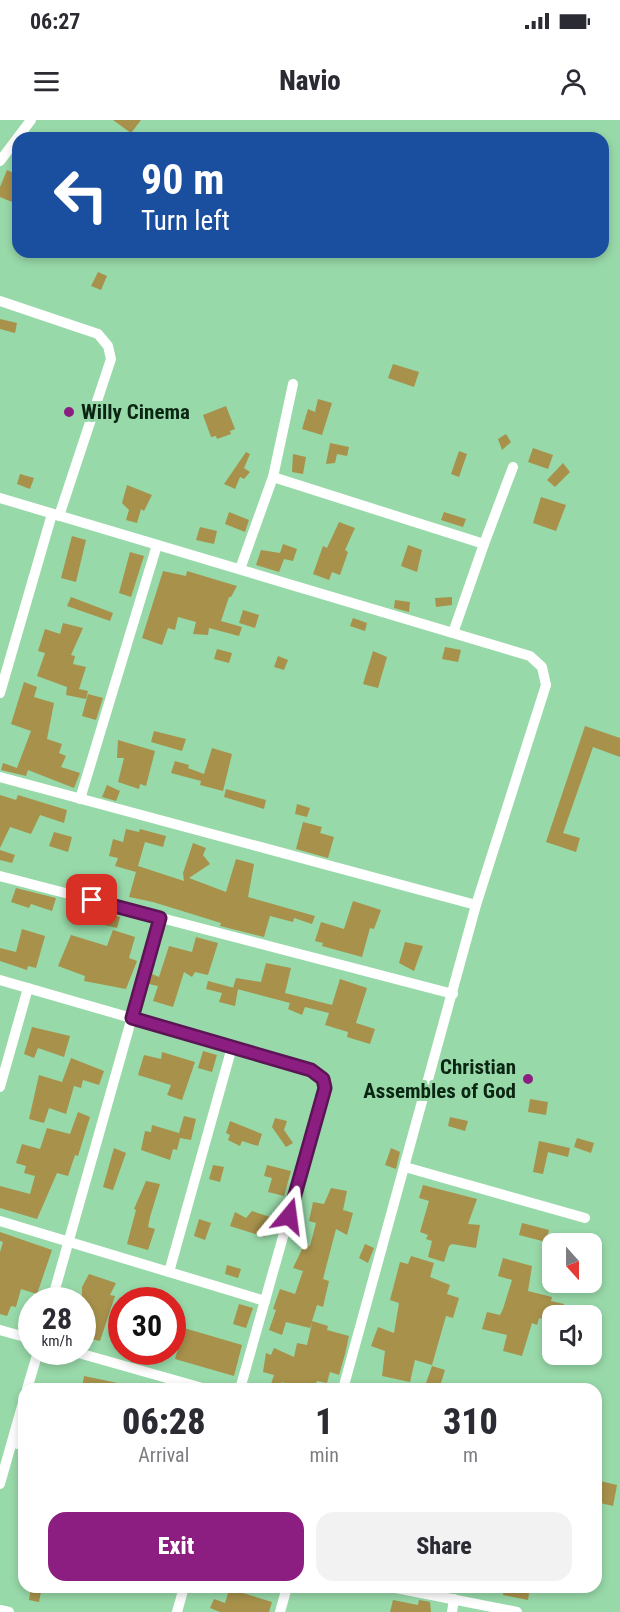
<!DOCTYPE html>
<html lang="en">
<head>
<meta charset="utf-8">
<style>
  body { margin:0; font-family:"Roboto Condensed",sans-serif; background:#f2f2f3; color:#2b2b33; height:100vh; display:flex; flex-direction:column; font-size:22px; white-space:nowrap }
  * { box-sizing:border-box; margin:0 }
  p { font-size:20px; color:#7c7c81 }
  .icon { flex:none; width:33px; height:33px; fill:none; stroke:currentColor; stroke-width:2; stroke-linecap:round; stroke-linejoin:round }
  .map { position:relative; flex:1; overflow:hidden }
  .drawer { position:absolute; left:18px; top:1263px; width:584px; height:210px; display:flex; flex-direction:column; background:#fff; border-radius:18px; box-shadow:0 3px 9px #0003 }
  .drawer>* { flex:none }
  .top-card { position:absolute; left:12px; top:12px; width:597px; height:126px; border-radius:18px; box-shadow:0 3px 9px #0003; background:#1a4fa0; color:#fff; overflow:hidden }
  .needle { width:39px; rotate:159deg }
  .controls { position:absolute; left:542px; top:1113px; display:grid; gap:12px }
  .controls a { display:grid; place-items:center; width:60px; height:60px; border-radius:12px; background:#fff; box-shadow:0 3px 9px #0003; font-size:30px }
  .speed { position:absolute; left:18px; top:1167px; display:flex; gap:12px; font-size:30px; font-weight:700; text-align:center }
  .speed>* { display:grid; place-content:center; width:78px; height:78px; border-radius:50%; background:#fff; box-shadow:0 3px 9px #0003; line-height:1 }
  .speed small { font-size:15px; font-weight:400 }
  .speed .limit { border:9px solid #d22; background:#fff; color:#111 }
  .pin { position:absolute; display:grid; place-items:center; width:51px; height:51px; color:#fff; margin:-26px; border-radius:12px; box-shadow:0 3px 9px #0006 }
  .me { position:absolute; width:66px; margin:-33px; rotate:16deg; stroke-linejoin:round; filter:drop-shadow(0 0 4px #0008) }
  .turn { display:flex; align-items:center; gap:21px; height:126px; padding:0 30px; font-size:27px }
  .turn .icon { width:78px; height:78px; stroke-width:2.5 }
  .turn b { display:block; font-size:42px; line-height:51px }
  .eta { display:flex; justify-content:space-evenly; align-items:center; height:102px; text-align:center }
  .eta b { font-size:36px; font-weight:800; line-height:42px }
  .cta { display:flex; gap:12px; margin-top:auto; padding:12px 30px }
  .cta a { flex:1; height:69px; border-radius:18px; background:#8c1e82; color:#fff; font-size:24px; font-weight:800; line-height:69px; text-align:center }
  .cta a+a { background:#f2f2f3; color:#2b2b33 }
  .status { display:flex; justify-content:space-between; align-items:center; height:42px; padding:0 30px; background:#fff; direction:ltr }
  .status svg { height:16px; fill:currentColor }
  header { display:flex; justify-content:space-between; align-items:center; height:78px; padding:0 30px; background:#fff; font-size:27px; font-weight:800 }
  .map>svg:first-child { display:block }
  .building { fill:#a7914b }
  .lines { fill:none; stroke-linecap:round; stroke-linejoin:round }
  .street { stroke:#fff; stroke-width:10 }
  .route-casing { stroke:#5b1454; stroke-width:15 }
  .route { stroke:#8c1e82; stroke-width:10 }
  .poi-dot { fill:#8c1e82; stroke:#98d9a9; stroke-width:2 }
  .labels { text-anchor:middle; stroke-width:6; stroke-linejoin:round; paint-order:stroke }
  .poi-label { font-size:21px; font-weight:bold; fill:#0b2513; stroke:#98d9a9; text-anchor:start }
</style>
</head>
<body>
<div class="status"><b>06:27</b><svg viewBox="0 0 49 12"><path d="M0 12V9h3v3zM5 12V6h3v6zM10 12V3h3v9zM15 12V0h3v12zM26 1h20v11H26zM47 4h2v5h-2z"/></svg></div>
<header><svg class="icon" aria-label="menu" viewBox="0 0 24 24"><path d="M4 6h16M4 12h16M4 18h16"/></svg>Navio<svg class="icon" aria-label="person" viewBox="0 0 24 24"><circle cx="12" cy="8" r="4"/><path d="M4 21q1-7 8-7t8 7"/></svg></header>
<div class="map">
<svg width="620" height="1492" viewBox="0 0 620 1492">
  <rect width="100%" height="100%" fill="#98d9a9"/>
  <g class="building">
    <polygon points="113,0 141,0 131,13"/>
    <polygon points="7,50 18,55 18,66 12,82 0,77 0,67"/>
    <polygon points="98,152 107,156 101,170 91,166"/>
    <polygon points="0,199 17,203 15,213 0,209"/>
    <polygon points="393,244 419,252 414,267 388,258"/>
    <polygon points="318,279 332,283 322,315 302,309 308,289 315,292"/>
    <polygon points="226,286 235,309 230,311 231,314 217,319 216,316 211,317 203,295"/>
    <polygon points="506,314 511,322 502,330 498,319"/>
    <polygon points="330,323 349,327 347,336 337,334 335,343 326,344"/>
    <polygon points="533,328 553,335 548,349 528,342"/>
    <polygon points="459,331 467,334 459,357 451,354"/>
    <polygon points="246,332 250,334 244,348 250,352 244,359 240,357 235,369 224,364"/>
    <polygon points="293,334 306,337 303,354 292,352"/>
    <polygon points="563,343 570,352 555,367 547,360"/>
    <polygon points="20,354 34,358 30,369 17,364"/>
    <polygon points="127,365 152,375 144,391 141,389 137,403 126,400 129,390 122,383"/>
    <polygon points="541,377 566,385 556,411 533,403"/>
    <polygon points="229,392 249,400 245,412 225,404"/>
    <polygon points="444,392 466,399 463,407 441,400"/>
    <polygon points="339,402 355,408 345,430 348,432 340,455 332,452 329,460 313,454 323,426 327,428"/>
    <polygon points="200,407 217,411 214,424 196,420"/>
    <polygon points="72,416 86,420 76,462 61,458"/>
    <polygon points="283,424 297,429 293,441 284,439 279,452 256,445 261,430 280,433"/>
    <polygon points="408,425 422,430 417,452 401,446"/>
    <polygon points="130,432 144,436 131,477 119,473"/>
    <polygon points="163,451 186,456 187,451 237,466 231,477 229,477 221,501 242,507 239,516 209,508 208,515 193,514 196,502 178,497 175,510 168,508 162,525 142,518"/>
    <polygon points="71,477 113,493 110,501 67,486"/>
    <polygon points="452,477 452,485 436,487 435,478"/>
    <polygon points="395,480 410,482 409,492 394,488"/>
    <polygon points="243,490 259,495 255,508 239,503"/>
    <polygon points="353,498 367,503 365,511 350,506"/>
    <polygon points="63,503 83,508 71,535 75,536 73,544 86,547 79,569 88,571 86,579 66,575 67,567 37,556 45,533 38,531 45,509 60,514"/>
    <polygon points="445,527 461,530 458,542 442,539"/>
    <polygon points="217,529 232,533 229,543 214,539"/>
    <polygon points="373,531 387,537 378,568 363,564"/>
    <polygon points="278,536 288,540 284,550 274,547"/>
    <polygon points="24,562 37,567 34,577 54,583 47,619 62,624 59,633 66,636 61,647 80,653 74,668 28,650 26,656 1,650 3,643 17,648 31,611 11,604"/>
    <polygon points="88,574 103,578 96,600 82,596"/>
    <polygon points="585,606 620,618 620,637 593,627 563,713 580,718 576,732 546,722"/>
    <polygon points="154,611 186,619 182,631 151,622"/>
    <polygon points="118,620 155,631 146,666 140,664 139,669 118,662 124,638 117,638"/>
    <polygon points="212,628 232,634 223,671 200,665 201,661 171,653 175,641 189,645 188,648 204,654"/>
    <polygon points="107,665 120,671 116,681 102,677"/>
    <polygon points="226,669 266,680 264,689 224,677"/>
    <polygon points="0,675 16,680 18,675 67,690 64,703 40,695 31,714 10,707 0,728"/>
    <polygon points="297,684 310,688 307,697 295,694"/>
    <polygon points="303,702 322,707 320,713 334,717 328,738 296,729"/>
    <polygon points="126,709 139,712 140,709 166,716 163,727 145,722 138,746 184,761 183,753 193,723 206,728 203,735 210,744 189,758 226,772 236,739 254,744 248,777 315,796 312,804 294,798 293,802 270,796 264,817 220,806 221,803 153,782 129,777 136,752 115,746 118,738 109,736 113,719 123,722"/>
    <polygon points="54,712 72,717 68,732 49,726"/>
    <polygon points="0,730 15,735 12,743 0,740"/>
    <polygon points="16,768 56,778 52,791 31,784 29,788 11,782"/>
    <polygon points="353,781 381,790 374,809 370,808 362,837 322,826 323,823 315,821 321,802 344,809"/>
    <polygon points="104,792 120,797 117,808 100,804"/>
    <polygon points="22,809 45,816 36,848 28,846 27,850 0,841 0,828 16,832"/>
    <polygon points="113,810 135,817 129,838 137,841 126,869 84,861 85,856 58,846 71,815 107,826"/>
    <polygon points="196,817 218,823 208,855 195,852 192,857 184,852 173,887 153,881 158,866 149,864 152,854 159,857 169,826 192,832"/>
    <polygon points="405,822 423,826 414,851 399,843"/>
    <polygon points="266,843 291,848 285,873 332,885 340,859 367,868 356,903 375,909 370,924 347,917 348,912 325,905 329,893 305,887 302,895 288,889 290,883 233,868 236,858 261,862"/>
    <polygon points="208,861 238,869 235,886 219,882 222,873 206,869"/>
    <polygon points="32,907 70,916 64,937 38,928 34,938 24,934"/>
    <polygon points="203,931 217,935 212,952 198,948"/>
    <polygon points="162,932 195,942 182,980 167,975 171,965 138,955 144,935 161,939"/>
    <polygon points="71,938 104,951 99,965 83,960 81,968 74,966 66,994 49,988 44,1003 29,999 39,955 62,962"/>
    <polygon points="530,979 548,982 546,995 528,992"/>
    <polygon points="78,992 90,997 78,1036 75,1035 68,1056 57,1053 37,1099 0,1088 0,1066 30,1074 35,1056 24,1053 26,1046 16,1043 22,1024 40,1029 47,1008 70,1014"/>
    <polygon points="184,996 196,999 191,1020 180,1018 177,1030 173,1029 170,1040 141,1030 145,1011 151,1012 152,1005 179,1013"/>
    <polygon points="450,997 468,1001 465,1011 448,1006"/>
    <polygon points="275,998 287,1001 284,1010 293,1023 286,1027 272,1007"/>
    <polygon points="230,1001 262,1014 258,1026 242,1021 240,1026 228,1020 230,1015 226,1013"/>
    <polygon points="577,1018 594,1023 591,1033 574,1027"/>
    <polygon points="539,1021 570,1028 568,1037 548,1032 543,1054 533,1052"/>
    <polygon points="114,1028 126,1033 113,1070 103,1067"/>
    <polygon points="391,1028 400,1032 396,1049 385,1045"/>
    <polygon points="213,1045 224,1047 220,1062 209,1059"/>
    <polygon points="267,1045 291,1051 284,1076 268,1072 272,1058 264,1056"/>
    <polygon points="146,1061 160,1064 150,1097 148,1107 155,1109 148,1130 127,1124 136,1090 134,1089"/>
    <polygon points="423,1065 477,1079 468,1104 480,1105 476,1128 452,1124 449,1126 444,1142 428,1137 432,1121 426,1119 428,1115 420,1112 429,1081 419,1078"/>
    <polygon points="331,1068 347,1071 343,1090 353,1093 347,1115 336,1109 323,1159 329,1161 323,1187 317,1185 312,1201 328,1206 327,1210 349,1216 345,1234 339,1255 330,1252 327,1263 317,1261 314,1269 299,1264 298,1268 282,1262 280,1267 271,1264 274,1255 263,1252 266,1233 271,1235 274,1228 294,1237 297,1223 307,1225 312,1203 310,1208 286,1202 282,1215 269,1210 276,1190 273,1189 280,1169 295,1174 303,1151 293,1148 304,1125 310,1126 316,1103 309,1101 313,1082 324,1084"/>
    <polygon points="252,1091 270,1097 265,1117 230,1106 235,1092 246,1098"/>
    <polygon points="199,1099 211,1103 205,1120 194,1116"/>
    <polygon points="522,1103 549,1110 546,1122 519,1115"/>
    <polygon points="0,1112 52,1130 37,1174 21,1169 16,1187 11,1186 7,1196 0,1194 0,1132 3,1122 0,1121"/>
    <polygon points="365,1124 374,1128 368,1143 359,1138"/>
    <polygon points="411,1136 434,1143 430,1157 450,1165 447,1174 459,1178 453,1198 446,1196 432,1245 415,1240 410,1262 382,1256 385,1231 371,1226 378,1207 394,1213 399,1183 390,1180 400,1142 408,1144"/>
    <polygon points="503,1138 532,1146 528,1171 552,1177 551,1181 564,1184 561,1196 552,1196 552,1201 539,1198 537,1205 532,1203 522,1236 503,1231 507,1215 482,1209 487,1192 500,1195 503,1189 512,1160 498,1156"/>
    <polygon points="227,1145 241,1149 238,1158 225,1154"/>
    <polygon points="89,1154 116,1163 110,1175 115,1176 100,1221 82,1217 82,1167"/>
    <polygon points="239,1184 253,1188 246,1208 233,1204"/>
    <polygon points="184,1208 242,1225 234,1256 175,1239"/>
    <polygon points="432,1246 445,1250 439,1269 425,1266"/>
    <polygon points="84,1256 132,1266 132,1269 82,1269"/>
    <polygon points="596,1360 617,1365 613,1386 596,1382"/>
    <polygon points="31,1467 42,1467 39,1482 29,1480"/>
    <polygon points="230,1467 247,1467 243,1473 272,1482 269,1492 220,1492 210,1488 214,1479 225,1483"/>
    <polygon points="504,1467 530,1467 528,1480 503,1475"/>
    <polygon points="393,1480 418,1485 419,1480 430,1482 431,1492 390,1492"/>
  </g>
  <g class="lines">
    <g class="street">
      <polyline points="0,41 31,0"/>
      <polyline points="0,181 98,214 108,226 111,239 59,396"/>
      <polyline points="273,357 293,264"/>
      <polyline points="0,378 530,536 542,547 546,565 476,785 343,1269"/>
      <polyline points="484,424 513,347"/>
      <polyline points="240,449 273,357 484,424 453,513"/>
      <polyline points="0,573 52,394"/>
      <polyline points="0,657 476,785"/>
      <polyline points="80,679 157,425"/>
      <polyline points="0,756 453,874"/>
      <polyline points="0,860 311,950 323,959 325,968 240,1269"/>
      <polyline points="0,967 28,868"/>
      <polyline points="405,1047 585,1098"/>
      <polyline points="0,1101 265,1181"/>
      <polyline points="169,1152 232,927"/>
      <polyline points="52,1180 160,798"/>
      <polyline points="0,1210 32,1219"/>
      <polyline points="75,1232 206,1269"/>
      <polyline points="27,1269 38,1232"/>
      <polyline points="12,1322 24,1326"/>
      <polyline points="0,1364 24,1279"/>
      <polyline points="391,1467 517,1492"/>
      <polyline points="0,1490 9,1492"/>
      <polyline points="177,1492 184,1467"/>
      <polyline points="280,1492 287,1467"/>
      <polyline points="452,1492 454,1479"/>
    </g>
  </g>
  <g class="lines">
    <defs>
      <polyline id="route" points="92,780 160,798 132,898 311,950 323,959 325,968 289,1096"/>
    </defs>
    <use href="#route" class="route-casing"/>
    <use href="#route" class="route"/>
  </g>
  <g class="poi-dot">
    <circle cx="69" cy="292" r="6"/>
    <circle cx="528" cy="959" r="6"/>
  </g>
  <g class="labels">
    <g class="poi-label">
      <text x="81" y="299">Willy Cinema</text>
      <text x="516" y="954" text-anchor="end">Christian<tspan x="516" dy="24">Assembles of God</tspan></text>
    </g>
  </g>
</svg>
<div class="controls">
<a><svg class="needle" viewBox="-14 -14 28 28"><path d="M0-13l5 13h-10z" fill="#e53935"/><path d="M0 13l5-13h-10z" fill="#7c7c81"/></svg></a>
<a><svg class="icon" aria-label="sound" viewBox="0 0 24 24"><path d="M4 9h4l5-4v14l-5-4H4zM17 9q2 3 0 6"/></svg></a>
</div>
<div class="speed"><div>28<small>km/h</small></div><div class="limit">30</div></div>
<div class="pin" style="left:92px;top:780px;background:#d93025"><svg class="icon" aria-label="arrive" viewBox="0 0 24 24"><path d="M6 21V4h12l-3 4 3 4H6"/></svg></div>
<svg class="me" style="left:289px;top:1096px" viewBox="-20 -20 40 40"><path d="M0-17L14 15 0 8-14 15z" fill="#8c1e82" stroke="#fff" stroke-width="4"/></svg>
<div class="top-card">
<div class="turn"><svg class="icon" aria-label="left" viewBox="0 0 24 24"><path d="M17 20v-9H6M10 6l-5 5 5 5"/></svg><div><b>90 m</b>Turn left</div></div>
</div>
<section class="drawer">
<div class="eta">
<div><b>06:28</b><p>Arrival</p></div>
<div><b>1</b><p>min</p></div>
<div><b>310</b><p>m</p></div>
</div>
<div class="cta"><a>Exit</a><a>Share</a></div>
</section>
</div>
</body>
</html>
